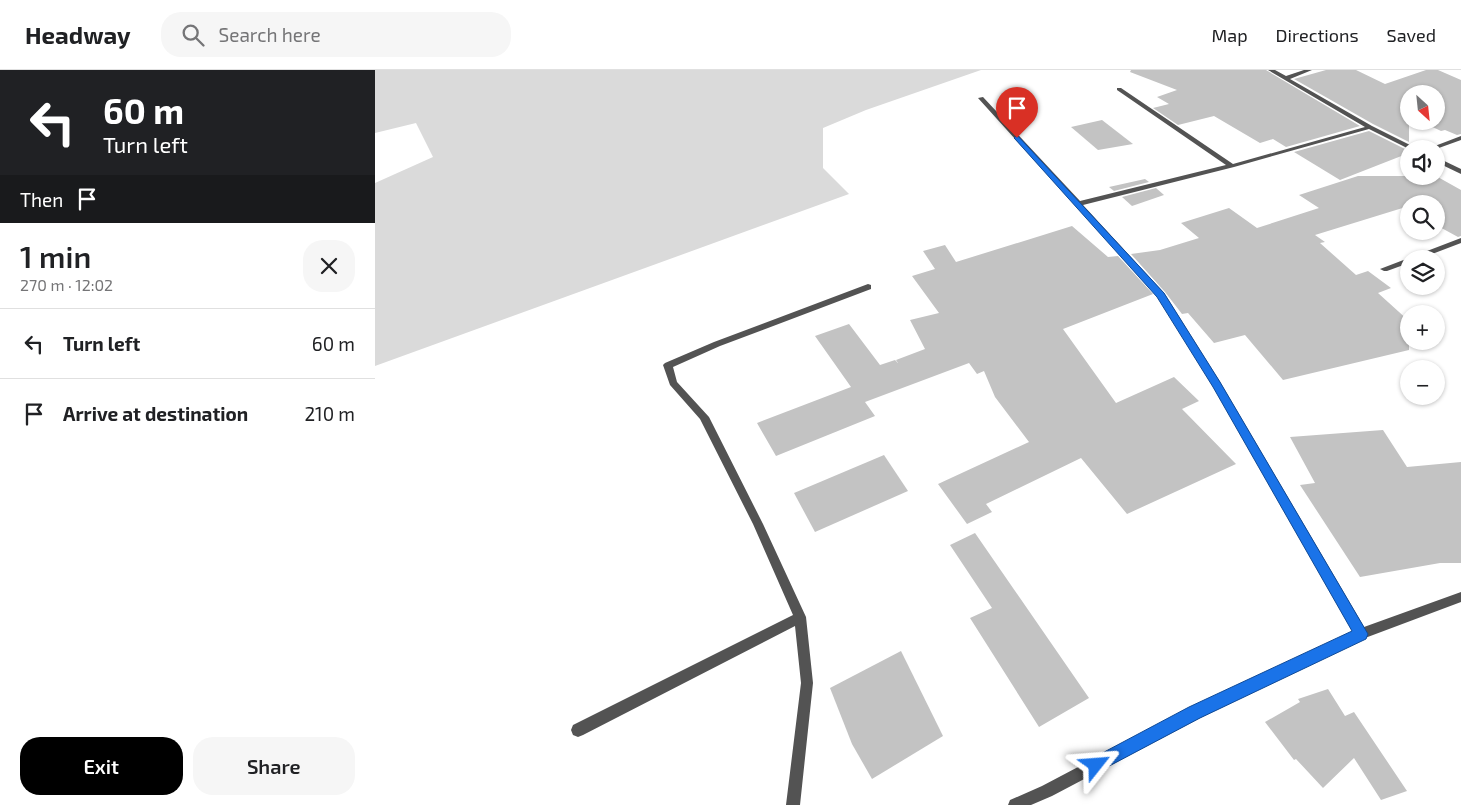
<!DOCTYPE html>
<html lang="en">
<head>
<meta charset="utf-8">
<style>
  body { margin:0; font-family:"Exo 2",sans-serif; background:#f6f6f6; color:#202124; height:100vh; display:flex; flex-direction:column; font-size:19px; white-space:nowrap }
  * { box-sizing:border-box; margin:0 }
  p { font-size:16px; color:#757577 }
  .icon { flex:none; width:28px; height:28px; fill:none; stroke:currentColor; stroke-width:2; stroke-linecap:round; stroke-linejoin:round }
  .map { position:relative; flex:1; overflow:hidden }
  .sheet { display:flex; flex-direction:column; background:#fff; width:375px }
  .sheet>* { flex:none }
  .top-card { background:#202124; color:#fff; overflow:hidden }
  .needle { width:32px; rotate:153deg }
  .fabs { position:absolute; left:1025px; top:15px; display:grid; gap:10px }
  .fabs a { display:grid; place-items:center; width:45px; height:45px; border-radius:50%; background:#fff; box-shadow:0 1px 4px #0004; font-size:25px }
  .pin { position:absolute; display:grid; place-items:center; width:42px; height:42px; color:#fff; margin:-51px -21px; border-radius:50% 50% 50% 0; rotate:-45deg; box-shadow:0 0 5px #0007 }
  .pin .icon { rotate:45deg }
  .me { position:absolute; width:55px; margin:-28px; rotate:62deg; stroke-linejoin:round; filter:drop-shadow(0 0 4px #0008) }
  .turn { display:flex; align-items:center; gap:18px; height:105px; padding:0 20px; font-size:22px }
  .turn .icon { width:65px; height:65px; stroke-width:2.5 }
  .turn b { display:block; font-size:35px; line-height:42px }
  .then { display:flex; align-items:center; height:48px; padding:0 20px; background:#0003; gap:10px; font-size:19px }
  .round { display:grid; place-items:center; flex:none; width:52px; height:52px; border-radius:20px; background:#f6f6f6 }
  .headline { display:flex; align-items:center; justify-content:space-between; height:85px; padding:0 20px }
  h1 { font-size:30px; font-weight:600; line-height:38px }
  .button { display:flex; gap:10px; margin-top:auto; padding:10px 20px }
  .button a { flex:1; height:58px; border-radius:20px; background:#000; color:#fff; font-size:20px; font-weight:600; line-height:58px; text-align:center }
  .button a+a { background:#f6f6f6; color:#202124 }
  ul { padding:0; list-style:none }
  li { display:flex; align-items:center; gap:15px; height:70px; padding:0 20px; border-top:1px solid #e0e0e0 }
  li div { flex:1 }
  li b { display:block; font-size:19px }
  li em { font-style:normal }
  header { display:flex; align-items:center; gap:30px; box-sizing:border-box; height:70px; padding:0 25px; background:#fff; border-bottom:1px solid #e0e0e0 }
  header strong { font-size:24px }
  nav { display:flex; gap:28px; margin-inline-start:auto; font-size:18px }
  .search { width:350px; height:45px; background:#f6f6f6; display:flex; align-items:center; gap:12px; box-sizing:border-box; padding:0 18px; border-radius:20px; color:#757577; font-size:19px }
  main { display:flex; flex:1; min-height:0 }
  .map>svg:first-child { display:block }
  .green { fill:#dadada }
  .building { fill:#c3c3c3 }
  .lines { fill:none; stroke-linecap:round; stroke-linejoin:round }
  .minor { fill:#535353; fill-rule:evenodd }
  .route { fill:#1a73e8; stroke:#114b97 }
</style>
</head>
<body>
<header>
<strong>Headway</strong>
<div class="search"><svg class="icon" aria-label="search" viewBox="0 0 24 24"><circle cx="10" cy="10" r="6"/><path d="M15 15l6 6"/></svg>Search here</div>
<nav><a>Map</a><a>Directions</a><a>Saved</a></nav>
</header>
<main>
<section class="sheet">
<div class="top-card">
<div class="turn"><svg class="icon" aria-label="left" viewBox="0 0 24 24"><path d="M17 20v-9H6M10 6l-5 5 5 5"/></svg><div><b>60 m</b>Turn left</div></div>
<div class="then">Then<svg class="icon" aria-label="arrive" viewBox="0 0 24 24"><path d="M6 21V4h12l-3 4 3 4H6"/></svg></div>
</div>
<div class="headline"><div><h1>1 min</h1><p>270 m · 12:02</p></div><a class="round"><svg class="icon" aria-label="close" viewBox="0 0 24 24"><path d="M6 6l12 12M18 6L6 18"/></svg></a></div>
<ul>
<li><svg class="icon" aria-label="left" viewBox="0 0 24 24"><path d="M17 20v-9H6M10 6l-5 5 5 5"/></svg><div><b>Turn left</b></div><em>60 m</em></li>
<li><svg class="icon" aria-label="arrive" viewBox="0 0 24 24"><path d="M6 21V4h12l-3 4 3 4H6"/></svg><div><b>Arrive at destination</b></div><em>210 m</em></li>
</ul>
<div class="button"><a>Exit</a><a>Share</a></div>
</section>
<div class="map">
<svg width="1086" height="735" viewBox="0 0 1086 735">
  <rect width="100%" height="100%" fill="#fff"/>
  <polygon class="green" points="0,0 606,0 491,40 448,58 448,98 474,124 0,296 0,113 58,87 41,53 0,63"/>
  <g class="building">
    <polygon points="756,0 891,0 985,56 911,77 898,69 885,73 839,46 803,55 778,38 794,34 782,27 802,20 755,2"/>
    <polygon points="951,0 981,0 1010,14 1051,0 1063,0 1086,10 1086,64 1082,65 1070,60 1066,61 1045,51 1061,51 1061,24 1034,24 1034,72 998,54 919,9"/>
    <polygon points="727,50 758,74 723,80 696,57"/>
    <polygon points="994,61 1034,81 1034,83 965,110 919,82"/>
    <polygon points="983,106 1061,106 1086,120 1086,166 1083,167 1061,155 1061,134 1034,134 1034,136 940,165 950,172 945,173 981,205 993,201 1016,218 1003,223 1034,251 1034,280 908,310 870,265 839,273 813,243 807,244 790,222 756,184 785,180 824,168 806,153 854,138 882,158 944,138 924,125"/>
    <polygon points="770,109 774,112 739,121 734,117"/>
    <polygon points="781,118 789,125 757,136 747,127"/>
    <polygon points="697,156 733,187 743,186 778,224 688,259 741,333 799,307 824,331 807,339 861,394 752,444 706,388 611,434 617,442 592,454 563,414 654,372 620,327 609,301 602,304 594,293 490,332 500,346 401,386 382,353 476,317 440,266 474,254 505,295 520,290 523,293 521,290 550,279 535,250 564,243 537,206 560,199 548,181 570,175 581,192"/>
    <polygon points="1008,360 1032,397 1086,392 1086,493 1065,493 985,507 925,415 940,413 915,367"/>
    <polygon points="509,385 533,421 440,462 419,423"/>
    <polygon points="600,463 714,628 664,657 595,548 617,538 575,475"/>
    <polygon points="526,581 568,666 497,709 477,674 455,618"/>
    <polygon points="953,619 970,646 979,642 1032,721 1006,730 979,688 948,718 921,689 919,690 890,652 925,632 923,629"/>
  </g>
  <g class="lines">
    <g class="minor">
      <polygon points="893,0 900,0 911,6 929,0 937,0 915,9 997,56 1043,79 1034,79 994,59 859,97 708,135 789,223 845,312 989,557 1086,522 1086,532 990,568 825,648 677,726 656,735 633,735 635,730 667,716 815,638 978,562 838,316 783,227 603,28 608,27 705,131 851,95 742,20 742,18 746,18 858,94 990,57"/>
      <polygon points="1086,66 1086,70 1061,79 1052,79"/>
      <polygon points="1061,87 1086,99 1086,104 1061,92"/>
      <polygon points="1086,168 1086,173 1044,189 1034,189 1034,193 1012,201 1009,201 1005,199"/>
      <polygon points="493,214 496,215 496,219 345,276 298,297 302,312 334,347 388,454 431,547 438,613 425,735 411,735 426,613 420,556 208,665 203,667 198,665 196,660 198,655 418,545 378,454 325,349 295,315 288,295 290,293 339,272"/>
    </g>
  </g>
  <polygon class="route" points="642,65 789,223 845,312 993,564 991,569 825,648 721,703 716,700 713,695 716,689 814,637 977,561 838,317 782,227 640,69 639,68"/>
</svg>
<div class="fabs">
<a><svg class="needle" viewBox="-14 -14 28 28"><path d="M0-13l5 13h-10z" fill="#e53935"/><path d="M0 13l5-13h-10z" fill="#757577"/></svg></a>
<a><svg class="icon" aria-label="sound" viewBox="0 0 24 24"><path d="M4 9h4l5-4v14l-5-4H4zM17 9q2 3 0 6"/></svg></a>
<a><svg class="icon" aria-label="search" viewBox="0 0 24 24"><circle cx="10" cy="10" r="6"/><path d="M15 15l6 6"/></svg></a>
<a><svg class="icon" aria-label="layers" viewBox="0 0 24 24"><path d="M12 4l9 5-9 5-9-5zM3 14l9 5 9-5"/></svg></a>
<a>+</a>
<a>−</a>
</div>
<div class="pin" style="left:642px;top:68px;background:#d93025"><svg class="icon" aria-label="arrive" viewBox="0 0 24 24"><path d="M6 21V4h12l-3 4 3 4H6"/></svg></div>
<svg class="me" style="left:721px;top:695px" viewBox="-20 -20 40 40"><path d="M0-17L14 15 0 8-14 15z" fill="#1a73e8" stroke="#fff" stroke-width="4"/></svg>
</div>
</main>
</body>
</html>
